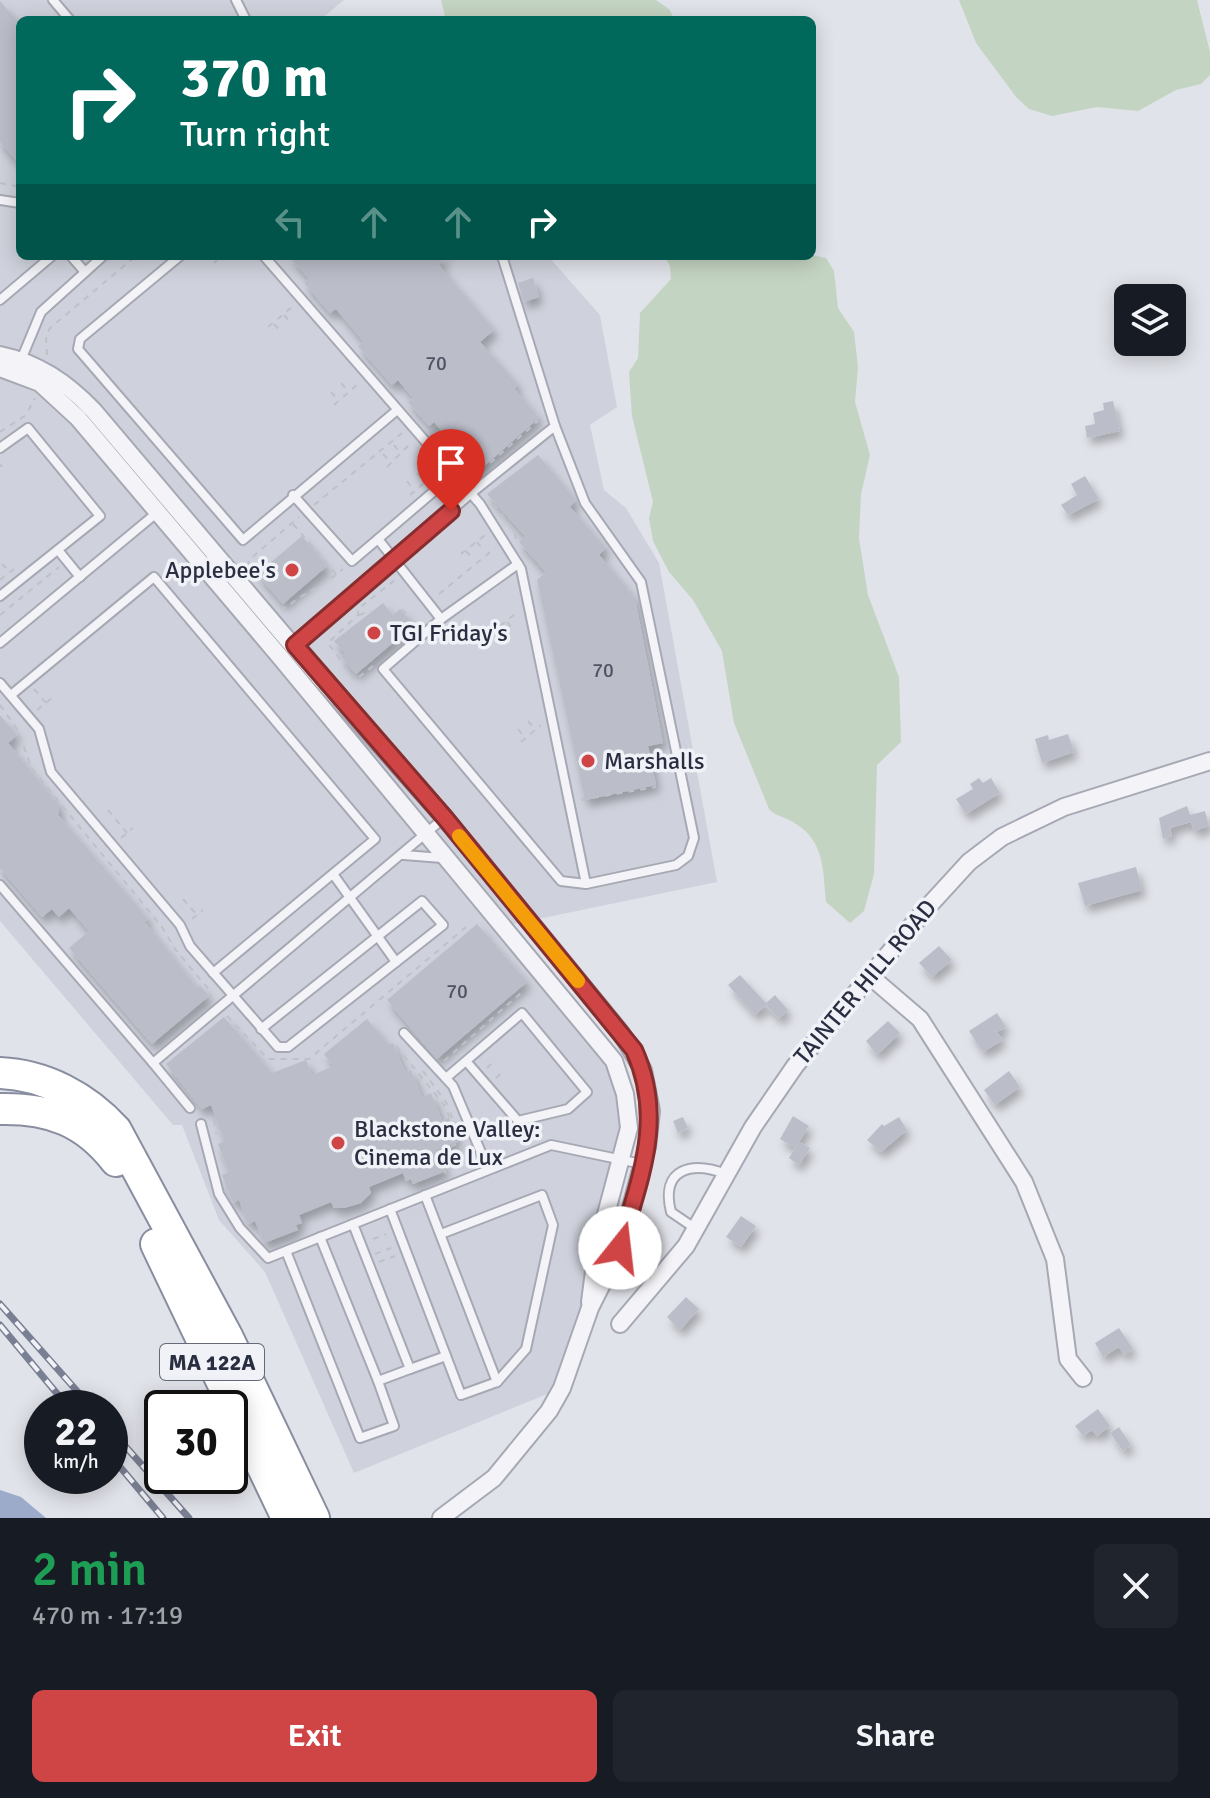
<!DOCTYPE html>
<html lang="en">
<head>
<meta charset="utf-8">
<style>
  body { margin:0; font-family:Signika,sans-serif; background:#20242c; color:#f1f3f6; height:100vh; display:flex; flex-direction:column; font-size:30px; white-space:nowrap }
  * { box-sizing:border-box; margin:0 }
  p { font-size:26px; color:#9ea1a6 }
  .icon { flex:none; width:44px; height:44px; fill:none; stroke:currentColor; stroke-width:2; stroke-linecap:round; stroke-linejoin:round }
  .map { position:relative; height:1518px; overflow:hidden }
  .details { display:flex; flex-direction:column; background:#171b24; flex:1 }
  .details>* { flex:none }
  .top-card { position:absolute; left:16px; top:16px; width:800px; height:244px; border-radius:12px; box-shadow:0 4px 20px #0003; background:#00695c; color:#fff; overflow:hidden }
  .fabs { position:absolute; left:1114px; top:284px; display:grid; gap:16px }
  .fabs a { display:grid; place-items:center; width:72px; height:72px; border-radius:12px; background:#171b24; box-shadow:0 4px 20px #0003; font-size:40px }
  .speed { position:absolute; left:24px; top:1390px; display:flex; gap:16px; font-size:40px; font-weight:700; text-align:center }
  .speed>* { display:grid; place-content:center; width:104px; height:104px; border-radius:50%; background:#171b24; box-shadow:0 4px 20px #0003; line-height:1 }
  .speed small { font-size:20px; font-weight:400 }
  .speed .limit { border:4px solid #111; border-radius:12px; background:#fff; color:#111 }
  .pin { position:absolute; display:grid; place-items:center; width:68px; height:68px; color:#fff; margin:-82px -34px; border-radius:50% 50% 50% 0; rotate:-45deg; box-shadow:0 0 8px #0007 }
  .pin .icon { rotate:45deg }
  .me { position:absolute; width:88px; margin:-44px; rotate:16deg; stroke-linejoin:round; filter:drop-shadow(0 0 6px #0008) }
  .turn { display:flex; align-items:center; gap:28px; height:168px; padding:0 32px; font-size:36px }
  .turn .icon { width:104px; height:104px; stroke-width:2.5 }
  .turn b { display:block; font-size:56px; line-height:68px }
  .lanes { display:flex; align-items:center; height:76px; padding:0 32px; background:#0003; justify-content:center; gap:40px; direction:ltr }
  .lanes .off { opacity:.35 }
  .round { display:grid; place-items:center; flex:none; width:84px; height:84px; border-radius:12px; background:#20242c }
  .head { display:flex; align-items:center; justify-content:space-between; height:136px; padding:0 32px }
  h1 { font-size:48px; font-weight:600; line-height:60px; color:#1e9e55 }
  .button { display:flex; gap:16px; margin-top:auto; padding:16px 32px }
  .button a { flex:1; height:92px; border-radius:12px; background:#cf4546; color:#fff; font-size:32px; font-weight:600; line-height:92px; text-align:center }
  .button a+a { background:#20242c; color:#f1f3f6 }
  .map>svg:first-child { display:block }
  .built { fill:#cfd2dc }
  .green { fill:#c4d4c2 }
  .water { fill:#9cabca }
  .building { fill:#bbbec9; filter:url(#shadow) }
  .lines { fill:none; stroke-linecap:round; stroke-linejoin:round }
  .service-casing { stroke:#a6a9b4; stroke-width:12 }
  .minor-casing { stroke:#a6a9b4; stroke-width:20 }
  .motorway-casing { stroke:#888ea0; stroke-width:34 }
  .path { stroke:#bfc1c8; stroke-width:2; stroke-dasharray:6 6; stroke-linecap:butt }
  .service { stroke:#f4f4f8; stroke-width:8 }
  .minor { stroke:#f4f4f8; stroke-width:16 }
  .motorway { stroke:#fff; stroke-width:30 }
  .rail-casing { stroke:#7a8093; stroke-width:7 }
  .rail { stroke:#f0f2f7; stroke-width:4; stroke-dasharray:12; stroke-linecap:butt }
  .route-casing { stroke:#872d2e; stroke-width:20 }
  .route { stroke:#cf4546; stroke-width:14 }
  .slow { stroke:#f59e0b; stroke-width:14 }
  .poi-dot { fill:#cf4546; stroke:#f0f2f7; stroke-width:3 }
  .labels { text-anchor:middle; stroke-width:7; stroke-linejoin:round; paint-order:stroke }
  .number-label { font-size:20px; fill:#4e5263 }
  .shield { fill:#f0f2f7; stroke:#656978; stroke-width:2 }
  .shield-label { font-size:22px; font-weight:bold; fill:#292e41 }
  .poi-label { font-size:24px; fill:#292e41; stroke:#f0f2f7; text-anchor:start }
  .street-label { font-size:24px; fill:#292e41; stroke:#f0f2f7 }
</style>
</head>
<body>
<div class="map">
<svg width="1210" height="1518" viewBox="0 0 1210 1518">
  <defs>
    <filter id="shadow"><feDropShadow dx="4" dy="7" stdDeviation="4" flood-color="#0004"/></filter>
  </defs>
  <rect width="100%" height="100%" fill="#e1e3ea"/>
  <polygon class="built" points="0,0 344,0 320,20 20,20 20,256 548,256 600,315 617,407 590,425 604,490 626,508 659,563 717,882 504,926 603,1045 629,1128 562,1388 354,1473 265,1272 219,1220 182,1125 173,1125 0,921"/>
  <g class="green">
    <polygon points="441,0 656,0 670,10 674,20 446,20"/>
    <polygon points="959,0 1197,0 1210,52 1210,75 1201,84 1176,90 1138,111 1097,107 1052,116 1029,109 1016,97 976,43"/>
    <path d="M 812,255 L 826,258 L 834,271 L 838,308 L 854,332 L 858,367 L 855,402 L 870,455 L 861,494 L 859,538 L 868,595 L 899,677 L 901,742 L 877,765 L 874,874 L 864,911 L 850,923 L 826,902 C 823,872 825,842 796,824 C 787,817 778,818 769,809 L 734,723 L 722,651 L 693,600 L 669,572 L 653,541 L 649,518 L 653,502 L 632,416 L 629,372 L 638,358 L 640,313 L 671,279 L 670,266 L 664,256 Z"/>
  </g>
  <polygon class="water" points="0,1490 21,1497 46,1518 0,1518"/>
  <g class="building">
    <polygon points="0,1 20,24 20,49 15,53 20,59 20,165 0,142"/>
    <polygon points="289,256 448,256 438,264 494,330 480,342 518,385 514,388 539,418 477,472 470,464 464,469 445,448 452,443 434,422 429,426 408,402 413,398 398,380 392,385 358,346 364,342 336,309 330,313 304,283 309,279"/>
    <polygon points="533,278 539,297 524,302 518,283"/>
    <polygon points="1113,401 1120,431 1087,438 1085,426 1095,424 1093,413 1104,410 1103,403"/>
    <polygon points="538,455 576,500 570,507 606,548 599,555 635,598 663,743 648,746 656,785 585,800 537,580 546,572 519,542 525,536 487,494"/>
    <polygon points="1085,476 1099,499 1068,515 1061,505 1077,495 1071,484"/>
    <polygon points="302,536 327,566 283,604 257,574"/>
    <polygon points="383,603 393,615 400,609 414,625 356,674 341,657 345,653 334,641"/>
    <polygon points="0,715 17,735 8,743 59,806 59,816 148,919 145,922 197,988 200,985 209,996 152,1044 69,948 89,931 69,908 59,917 52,909 42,917 0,868"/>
    <polygon points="1068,734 1074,752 1042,763 1035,739 1048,735 1049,740"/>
    <polygon points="979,778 983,783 991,778 1000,793 966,814 956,799 973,789 970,784"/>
    <polygon points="1187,806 1190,815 1205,811 1209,826 1194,831 1191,822 1170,828 1172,836 1163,839 1159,818"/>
    <polygon points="1136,867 1142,890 1085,906 1078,883"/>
    <polygon points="477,924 527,982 437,1059 387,1000"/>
    <polygon points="939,946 952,960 932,977 919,963"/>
    <polygon points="740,975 766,1003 775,995 788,1010 779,1019 766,1005 755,1015 728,985"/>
    <polygon points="997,1013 1006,1027 997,1032 1003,1040 983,1052 969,1031"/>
    <polygon points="224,1017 272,1073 306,1060 312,1075 334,1066 324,1054 367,1019 389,1045 393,1043 405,1072 411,1070 422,1097 431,1093 442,1121 449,1118 458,1142 437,1150 446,1171 413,1184 411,1179 406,1181 403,1173 369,1187 371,1193 361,1203 344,1208 334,1208 331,1202 299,1215 302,1223 296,1225 298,1230 264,1243 255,1221 248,1224 239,1200 233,1203 222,1175 229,1172 218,1144 225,1141 211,1105 202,1109 166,1064"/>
    <polygon points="888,1021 900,1033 877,1055 866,1041"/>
    <polygon points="1009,1071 1020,1087 995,1105 984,1090"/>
    <polygon points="793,1116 809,1126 799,1142 810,1148 799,1165 789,1158 795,1148 780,1139"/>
    <polygon points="683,1117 688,1128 678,1133 673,1121"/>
    <polygon points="899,1117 907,1130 881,1152 867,1140 882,1124 884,1126"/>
    <polygon points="741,1216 756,1226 741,1247 726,1237"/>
    <polygon points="686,1297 699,1309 680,1330 667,1317"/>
    <polygon points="1119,1328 1133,1349 1124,1355 1119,1347 1103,1357 1095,1343"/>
    <polygon points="1098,1409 1110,1426 1097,1436 1092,1430 1083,1436 1075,1426"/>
    <polygon points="1119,1427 1131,1445 1123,1451 1110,1433"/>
  </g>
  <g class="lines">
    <defs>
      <g id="service">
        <polyline points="53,0 70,20"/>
        <polyline points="236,0 246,20"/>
        <polyline points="0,200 20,203"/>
        <polyline points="71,256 85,272"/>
        <polyline points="180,256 80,339 78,349 243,540 396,411"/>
        <polyline points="264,256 480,504 521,569 586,884 676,865 688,856 694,838 641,582 585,503 555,426"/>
        <polyline points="0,300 52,256"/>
        <polyline points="21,360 41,312 103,256"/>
        <polyline points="0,448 28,428 100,516 0,596"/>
        <polyline points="293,495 352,561 378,539 441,619"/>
        <polyline points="378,539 453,475"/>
        <polyline points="58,550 80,577"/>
        <polyline points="518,564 441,619 383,669 561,881 586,884"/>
        <polyline points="0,643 159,511"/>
        <polyline points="292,649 469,495 555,426 502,256"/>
        <polyline points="0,683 39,729 51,772 180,925 190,946 278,1047 288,1047 396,962 333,874"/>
        <polyline points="11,695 154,577 375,839 213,973"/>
        <polyline points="404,855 442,858"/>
        <polyline points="0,885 153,1063 444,818"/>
        <polyline points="261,1029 422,901 443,925 396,962"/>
        <polyline points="404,1033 453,1086 488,1169"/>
        <polyline points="153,1063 190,1108"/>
        <polyline points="446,1078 522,1013 587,1092 568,1109 518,1121 466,1061"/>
        <polyline points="201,1124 219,1194 240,1228 268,1258 551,1145 642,1164"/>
        <polyline points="390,1209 461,1395 497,1382 425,1195"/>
        <path d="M 696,1229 L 671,1212 C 660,1168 692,1161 726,1174"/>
        <polyline points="441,1234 542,1195 553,1225 526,1349 497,1382"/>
        <polyline points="320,1237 378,1381 410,1369 353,1224"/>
        <polyline points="286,1251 360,1438 394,1426 378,1381"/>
        <polyline points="410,1369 446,1356"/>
      </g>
      <g id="minor">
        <path d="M 0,355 C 38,363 66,382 93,410 L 320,678 L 445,818 L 621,1033 L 643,1070 L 651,1111 L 647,1147 L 620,1248 L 590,1308 L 562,1388 L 549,1411 L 494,1478 L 441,1518"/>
        <polyline points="0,368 40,383 78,418 281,658 614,1061 625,1094 629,1128 597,1248 590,1302"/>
        <polyline points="871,977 920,1019 1024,1182 1055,1259 1068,1359 1083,1378"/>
        <polyline points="620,1324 686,1246 753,1127 795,1066 925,910 969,862 1002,837 1064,807 1210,761"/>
      </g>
      <g id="motorway">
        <path d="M 0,1073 C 45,1075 86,1097 116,1130 L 227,1336 L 314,1518"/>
        <path d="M 0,1109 C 50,1108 85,1121 116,1161"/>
        <polyline points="156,1244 287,1518"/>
      </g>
    </defs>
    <use href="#service" class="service-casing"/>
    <use href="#minor" class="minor-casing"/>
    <use href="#motorway" class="motorway-casing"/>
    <g class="path">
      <polyline points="0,183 20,187"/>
      <polyline points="214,263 221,256"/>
      <polyline points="284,315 291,323"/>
      <polyline points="274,324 281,332"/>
      <polyline points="268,327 292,307"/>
      <polyline points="47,355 46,336 50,328 136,256"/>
      <polyline points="341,383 348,391"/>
      <polyline points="331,392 338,400"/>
      <polyline points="334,405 358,384"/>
      <polyline points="0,432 26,415 35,398"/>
      <polyline points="394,445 401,454"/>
      <polyline points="383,454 391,462"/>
      <polyline points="490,463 538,421"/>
      <polyline points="0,464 2,467"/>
      <polyline points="387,467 411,443"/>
      <polyline points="417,473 424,481"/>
      <polyline points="407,481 414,490"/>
      <polyline points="410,495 436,473"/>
      <polyline points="494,504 513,528 516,539"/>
      <polyline points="314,505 402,433"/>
      <polyline points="293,524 336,574"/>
      <polyline points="477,542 484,551"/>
      <polyline points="466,551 473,559"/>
      <polyline points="461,554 485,535"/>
      <polyline points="2,564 9,571"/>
      <polyline points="248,567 249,560 299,517"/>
      <polyline points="0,580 14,569"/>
      <polyline points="439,594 495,548"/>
      <path d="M 280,607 L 286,608 C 305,591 324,586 343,569"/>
      <polyline points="402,609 416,627"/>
      <polyline points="0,615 59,567"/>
      <polyline points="359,615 371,611"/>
      <polyline points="507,622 514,630"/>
      <polyline points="500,626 519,611"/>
      <polyline points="373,666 355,680 328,643 358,615 358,609 395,580"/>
      <polyline points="34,689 46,703"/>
      <polyline points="0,705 17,729 32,769 162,927 175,949 210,991 211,1000"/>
      <polyline points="37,710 52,698"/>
      <polyline points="528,721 535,729"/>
      <polyline points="518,729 525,738"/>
      <polyline points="521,742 541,725"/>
      <polyline points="581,800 656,787"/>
      <polyline points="108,810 127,833"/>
      <polyline points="121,838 133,828"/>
      <polyline points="183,899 197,915"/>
      <polyline points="192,919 203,910"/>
      <polyline points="227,1016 268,1059 309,1059 466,927"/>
      <polyline points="396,1046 445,1106 462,1149 450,1111"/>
      <polyline points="444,1061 522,992"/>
      <polyline points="487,1068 494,1061"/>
      <polyline points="423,1071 448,1105"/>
      <polyline points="496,1078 503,1072"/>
      <polyline points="214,1120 216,1134"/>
      <polyline points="446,1174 439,1152 459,1143"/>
      <polyline points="373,1239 386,1234"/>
      <polyline points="375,1254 391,1248"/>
      <polyline points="379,1262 395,1256"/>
    </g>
    <use href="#service" class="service"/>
    <use href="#minor" class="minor"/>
    <use href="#motorway" class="motorway"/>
    <defs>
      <g id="rail">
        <polyline points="0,1304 92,1408"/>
        <polyline points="0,1325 69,1408"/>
        <polyline points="110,1429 189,1518"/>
        <polyline points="110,1455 163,1518"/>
      </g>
    </defs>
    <use href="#rail" class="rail-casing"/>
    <use href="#rail" class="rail"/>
  </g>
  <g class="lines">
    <defs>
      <path id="route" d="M 451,511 L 295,645 L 445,818 L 634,1050 C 666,1120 639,1179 620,1248"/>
    </defs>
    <use href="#route" class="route-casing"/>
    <use href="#route" class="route"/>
    <polyline class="slow" points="459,836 578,981"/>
  </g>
  <g class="poi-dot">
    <circle cx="292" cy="570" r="8"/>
    <circle cx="374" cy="633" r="8"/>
    <circle cx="588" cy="761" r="8"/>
    <circle cx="338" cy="1143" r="8"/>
  </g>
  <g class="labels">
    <g class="number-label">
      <text x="436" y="370">70</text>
      <text x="603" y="677">70</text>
      <text x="457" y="998">70</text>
    </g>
    <rect class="shield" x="160" y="1344" width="104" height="36" rx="6"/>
    <g class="shield-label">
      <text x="212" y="1370">MA 122A</text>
    </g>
    <g class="poi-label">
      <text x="276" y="578" text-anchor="end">Applebee's</text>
      <text x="390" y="641">TGI Friday's</text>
      <text x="604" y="769">Marshalls</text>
      <text x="354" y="1137">Blackstone Valley:<tspan x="354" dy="28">Cinema de Lux</tspan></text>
    </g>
    <g class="street-label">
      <text transform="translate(865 982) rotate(-50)" y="8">TAINTER HILL ROAD</text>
    </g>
  </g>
</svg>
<div class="fabs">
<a><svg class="icon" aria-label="layers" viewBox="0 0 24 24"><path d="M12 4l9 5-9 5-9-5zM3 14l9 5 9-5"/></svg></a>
</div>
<div class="speed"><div>22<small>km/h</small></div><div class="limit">30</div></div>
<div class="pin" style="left:451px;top:511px;background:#d93025"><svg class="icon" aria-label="arrive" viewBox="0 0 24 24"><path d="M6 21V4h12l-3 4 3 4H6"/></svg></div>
<svg class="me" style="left:620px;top:1248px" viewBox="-20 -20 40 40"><circle r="19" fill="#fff"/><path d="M0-13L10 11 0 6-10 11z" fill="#cf4546"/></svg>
<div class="top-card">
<div class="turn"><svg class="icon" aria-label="right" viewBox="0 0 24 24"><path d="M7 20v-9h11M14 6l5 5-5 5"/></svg><div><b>370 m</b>Turn right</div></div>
<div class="lanes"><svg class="icon off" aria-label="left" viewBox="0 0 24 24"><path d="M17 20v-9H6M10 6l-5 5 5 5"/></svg><svg class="icon off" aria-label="ahead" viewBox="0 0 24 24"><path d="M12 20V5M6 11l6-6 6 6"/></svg><svg class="icon off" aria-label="ahead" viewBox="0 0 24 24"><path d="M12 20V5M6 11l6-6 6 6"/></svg><svg class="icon" aria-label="right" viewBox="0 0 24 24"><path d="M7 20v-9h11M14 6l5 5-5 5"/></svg></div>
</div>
</div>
<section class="details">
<div class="head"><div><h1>2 min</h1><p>470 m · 17:19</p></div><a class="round"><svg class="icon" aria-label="close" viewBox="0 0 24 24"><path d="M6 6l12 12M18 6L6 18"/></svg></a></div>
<div class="button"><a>Exit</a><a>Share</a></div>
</section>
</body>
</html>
